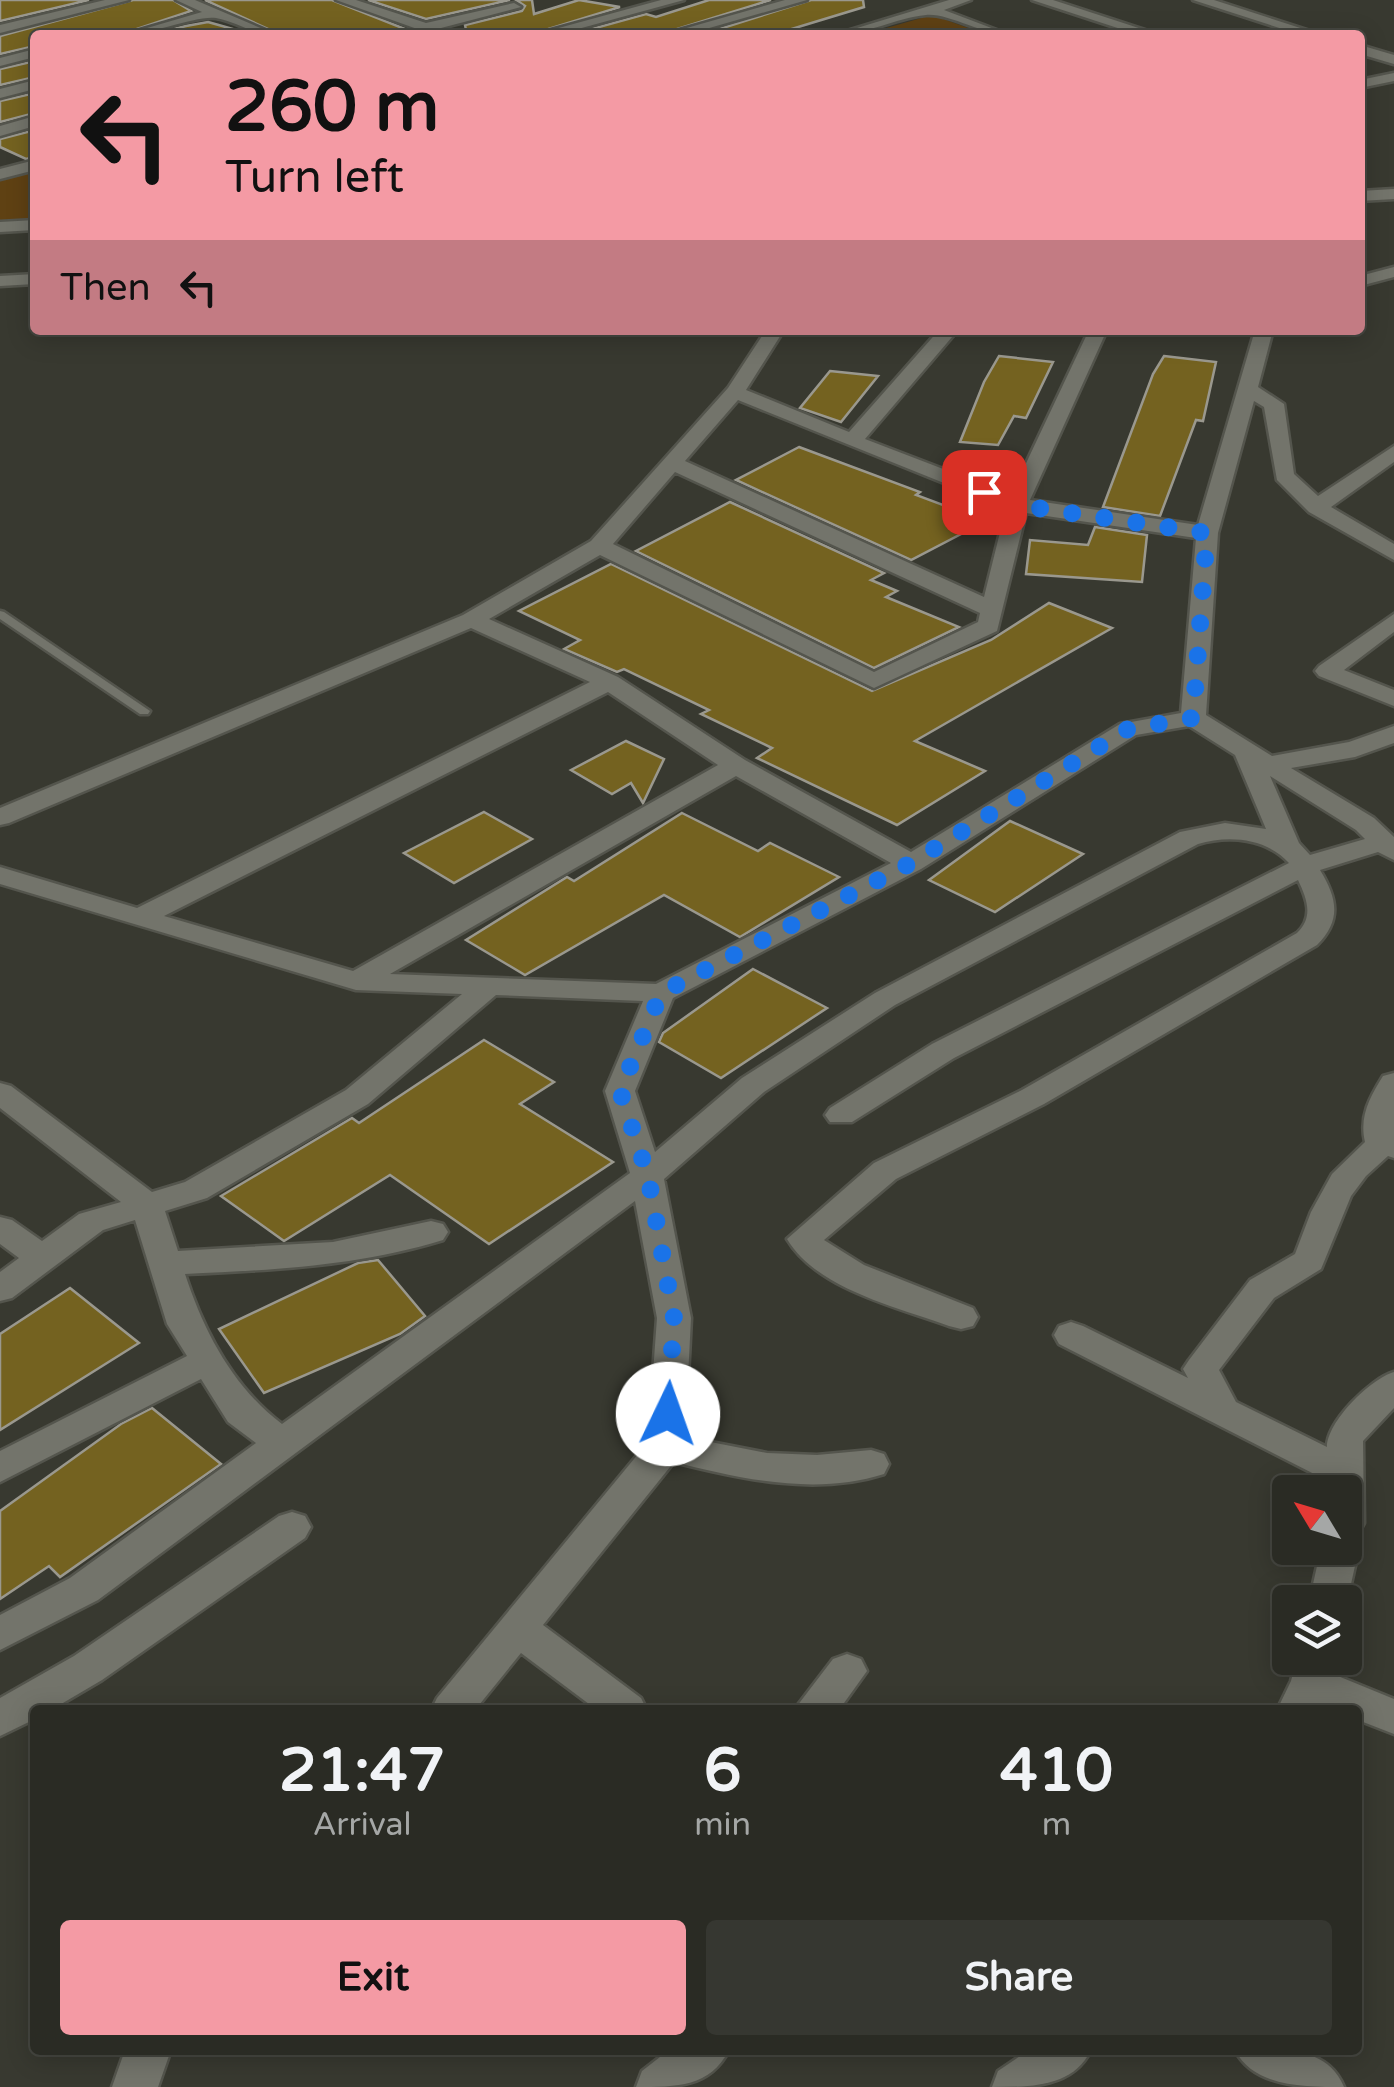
<!DOCTYPE html>
<html lang="en">
<head>
<meta charset="utf-8">
<style>
  body { margin:0; font-family:"Varela Round",sans-serif; background:#363731; color:#f1f3f6; height:100vh; display:flex; flex-direction:column; font-size:38px; white-space:nowrap }
  * { box-sizing:border-box; margin:0 }
  p { font-size:32px; color:#a5a7a6 }
  .icon { flex:none; width:55px; height:55px; fill:none; stroke:currentColor; stroke-width:2; stroke-linecap:round; stroke-linejoin:round }
  .map { position:relative; flex:1; overflow:hidden }
  .panel { position:absolute; left:30px; top:1705px; width:1332px; height:350px; display:flex; flex-direction:column; background:#2a2b24; border-radius:10px; box-shadow:0 5px 25px #0003,0 0 0 2px #464741 }
  .panel>* { flex:none }
  .banner { position:absolute; left:30px; top:30px; width:1335px; height:305px; border-radius:10px; box-shadow:0 5px 25px #0003,0 0 0 2px #464741; background:#f49aa4; color:#111; overflow:hidden }
  .needle { width:65px; rotate:308deg }
  .fabs { position:absolute; left:1272px; top:1475px; display:grid; gap:20px }
  .fabs a { display:grid; place-items:center; width:90px; height:90px; border-radius:10px; background:#2a2b24; box-shadow:0 5px 25px #0003,0 0 0 2px #464741; font-size:50px }
  .pin { position:absolute; display:grid; place-items:center; width:85px; height:85px; color:#fff; margin:-42px; border-radius:20px; box-shadow:0 5px 15px #0006 }
  .me { position:absolute; width:110px; margin:-55px; rotate:3deg; stroke-linejoin:round; filter:drop-shadow(0 0 8px #0008) }
  .turn { display:flex; align-items:center; gap:35px; height:210px; padding:0 30px; font-size:45px }
  .turn .icon { width:130px; height:130px; stroke-width:2.5 }
  .turn b { display:block; font-size:70px; line-height:85px }
  .then { display:flex; align-items:center; height:95px; padding:0 30px; background:#0003; gap:20px; font-size:38px }
  .eta { display:flex; justify-content:space-evenly; align-items:center; height:170px; text-align:center }
  .eta b { font-size:60px; font-weight:700; line-height:70px }
  .button { display:flex; gap:20px; margin-top:auto; padding:20px 30px }
  .button a { flex:1; height:115px; border-radius:10px; background:#f49aa4; color:#111; font-size:40px; font-weight:700; line-height:115px; text-align:center }
  .button a+a { background:#363731; color:#f1f3f6 }
  .map>svg:first-child { display:block }
  .green { fill:#5f4113 }
  .building { fill:#746220; stroke:#9a988e; stroke-width:2.5 }
  .lines { fill:none; stroke-linecap:round; stroke-linejoin:round }
  .lane-casing { stroke:#54554d; stroke-width:5 }
  .street-casing { stroke:#54554d; stroke-width:5 }
  .secondary-casing { stroke:#54554d; stroke-width:5 }
  .lane { fill:#73746b; fill-rule:evenodd }
  .street { fill:#73746b; fill-rule:evenodd }
  .secondary { fill:#73746b; fill-rule:evenodd }
  .route { stroke:#1a73e8; stroke-width:18; stroke-dasharray:0 32.4 }
</style>
</head>
<body>
<div class="map">
<svg width="1394" height="2087" viewBox="0 0 1394 2087">
  <rect width="100%" height="100%" fill="#383930"/>
  <g class="green">
    <polygon points="932,15 988,35 862,35"/>
    <polygon points="35,171 35,220 0,222 0,180"/>
  </g>
  <g class="building">
    <polygon points="0,0 89,0 0,21"/>
    <polygon points="133,0 173,0 191,11 119,35 35,35 35,46 0,54 0,36"/>
    <polygon points="205,0 332,0 410,31 394,35 281,35"/>
    <polygon points="368,0 510,0 426,19"/>
    <polygon points="516,0 532,0 534,14 579,0 620,7 529,35 467,35 465,25 522,11 525,6"/>
    <polygon points="709,0 771,0 658,35 570,35 646,14 656,17"/>
    <polygon points="811,0 863,0 864,7 772,35 710,32"/>
    <polygon points="208,22 254,35 150,35 186,26"/>
    <polygon points="35,61 35,77 0,85 0,69"/>
    <polygon points="35,93 35,113 0,122 0,101"/>
    <polygon points="35,130 35,157 26,159 0,147 0,139"/>
    <polygon points="999,356 1053,362 1026,418 1014,416 998,445 960,442 984,382"/>
    <polygon points="1164,356 1216,362 1203,421 1196,420 1160,516 1103,507 1153,374"/>
    <polygon points="830,371 878,376 841,422 800,408"/>
    <polygon points="799,447 920,492 916,495 986,521 911,560 736,480"/>
    <polygon points="730,502 884,573 871,580 897,591 886,597 959,627 874,668 636,551"/>
    <polygon points="1095,527 1147,535 1142,582 1026,574 1030,540 1088,545"/>
    <polygon points="611,564 872,691 991,640 1049,603 1112,628 915,741 985,771 897,825 757,758 772,748 701,714 709,710 624,669 617,672 564,649 580,640 519,611"/>
    <polygon points="626,741 664,759 643,803 631,783 612,794 571,770"/>
    <polygon points="484,812 532,839 454,883 404,853"/>
    <polygon points="682,813 758,851 770,843 839,877 740,937 664,895 525,975 466,940 567,877 574,881"/>
    <polygon points="1010,821 1083,854 995,912 929,880"/>
    <polygon points="753,969 827,1008 721,1078 659,1042 663,1033"/>
    <polygon points="484,1040 554,1082 520,1104 613,1162 489,1244 390,1175 284,1241 221,1196 352,1118 359,1123"/>
    <polygon points="378,1260 425,1316 400,1334 264,1393 219,1329 358,1263"/>
    <polygon points="70,1288 139,1343 0,1430 0,1334"/>
    <polygon points="152,1408 221,1464 60,1577 49,1566 0,1599 0,1511 121,1424"/>
  </g>
  <g class="lines">
    <defs>
      <polygon id="lane" points="0,611 4,612 150,711 148,714 140,714 0,619"/>
      <g id="street">
        <polygon points="105,0 129,0 0,33 0,25"/>
        <path d="M 176,0 L 195,0 L 277,35 C 253,35 238,22 216,18 C 197,15 150,35 123,35 L 202,12 Z"/>
        <polygon points="336,0 356,0 426,23 514,3 521,7 441,28 455,35 434,35"/>
        <polygon points="661,0 684,0 556,35 533,35"/>
        <polygon points="785,0 807,0 685,35 662,35"/>
        <path d="M 949,0 L 971,0 L 944,10 L 1010,35 C 982,35 949,13 926,15 C 894,18 867,35 834,35 Z"/>
        <polygon points="1032,0 1053,0 1160,35 1139,35"/>
        <polygon points="35,49 35,57 0,66 0,58"/>
        <polygon points="1394,73 1394,81 1360,88 1360,80"/>
        <polygon points="35,80 35,89 0,98 0,89"/>
        <polygon points="35,116 35,126 0,136 0,126"/>
        <polygon points="35,160 35,170 0,179 0,169"/>
        <polygon points="35,220 35,230 0,232 0,222"/>
        <polygon points="1394,267 1394,277 1360,286 1360,276"/>
        <path d="M 766,330 L 784,330 L 746,390 L 849,432 L 939,330 L 958,330 L 865,439 L 1011,495 L 1089,330 L 1107,330 L 1030,500 L 1198,525 L 1255,330 L 1273,330 L 1258,387 L 1284,404 L 1294,474 L 1318,496 L 1394,446 L 1394,462 L 1331,507 L 1394,544 L 1394,560 L 1309,512 L 1277,480 L 1264,407 L 1254,401 L 1218,533 L 1206,715 L 1272,756 L 1349,742 L 1394,726 L 1394,743 L 1355,757 L 1291,768 L 1374,818 L 1394,837 L 1394,860 L 1378,852 L 1320,870 C 1337,898 1342,920 1317,945 L 1044,1104 L 896,1179 L 824,1240 L 864,1265 L 973,1308 L 978,1317 L 973,1326 L 961,1329 L 949,1326 C 897,1307 817,1289 787,1239 L 874,1163 L 1022,1090 L 1297,933 C 1314,917 1307,899 1298,880 L 954,1058 L 852,1122 L 830,1122 L 825,1115 L 830,1108 L 932,1044 L 1289,863 C 1266,838 1229,835 1198,844 L 895,1005 L 764,1092 L 664,1179 L 691,1318 L 685,1437 L 767,1453 L 817,1455 L 871,1450 L 884,1454 L 889,1464 L 884,1474 C 816,1496 741,1479 674,1462 L 543,1625 L 641,1698 L 647,1710 L 597,1710 L 521,1653 L 475,1710 L 431,1710 L 437,1698 L 648,1442 L 657,1318 L 635,1201 L 98,1600 L 0,1650 L 0,1615 L 70,1578 L 256,1443 L 228,1422 L 201,1379 L 0,1482 L 0,1451 L 187,1356 L 167,1324 L 135,1220 L 103,1230 L 12,1298 L 0,1301 L 0,1272 L 19,1258 L 0,1244 L 0,1217 L 12,1220 L 42,1241 L 79,1214 L 121,1202 L 0,1108 L 0,1083 L 11,1086 L 152,1192 L 185,1182 L 346,1090 L 462,994 L 356,990 L 0,884 L 0,867 L 137,908 L 590,682 L 471,628 L 9,823 L 0,825 L 0,808 L 463,615 L 591,541 L 728,388 ZM 738,400 L 1006,508 L 984,597 L 685,461 ZM 675,472 L 980,613 L 978,622 L 874,672 L 613,544 ZM 1026,513 L 1196,538 L 1181,713 L 1120,724 L 911,852 L 745,760 L 618,677 L 489,619 L 600,555 L 874,688 L 997,631 ZM 608,692 L 718,765 L 353,971 L 164,916 ZM 1189,726 L 1235,755 L 1266,829 L 1225,823 L 1180,832 L 875,993 L 742,1078 L 655,1152 L 635,1091 L 673,998 L 921,869 L 1136,735 ZM 736,776 L 891,863 L 656,984 L 390,974 ZM 1270,776 L 1356,830 L 1365,839 L 1310,855 L 1299,843 ZM 496,995 L 643,1001 L 605,1091 L 630,1173 L 282,1424 C 233,1387 204,1332 185,1274 C 274,1270 358,1266 443,1240 L 448,1232 L 443,1224 L 431,1221 L 333,1242 L 178,1251 L 165,1211 L 207,1198 L 368,1104 Z"/>
        <polygon points="1394,614 1394,632 1344,670 1394,690 1394,706 1319,676 1315,671 1319,666"/>
        <path d="M 1394,1073 L 1394,1158 L 1388,1156 L 1366,1176 L 1351,1196 L 1321,1269 L 1274,1298 L 1219,1370 L 1236,1402 L 1327,1447 C 1327,1422 1370,1379 1394,1372 L 1394,1408 L 1363,1441 L 1364,1523 L 1358,1534 L 1350,1536 L 1359,1548 L 1347,1602 L 1345,1607 L 1345,1602 L 1309,1602 L 1321,1548 L 1345,1548 L 1345,1492 L 1326,1492 L 1326,1480 L 1059,1344 L 1054,1335 L 1059,1326 L 1071,1322 L 1083,1326 L 1188,1378 L 1183,1369 L 1189,1360 L 1250,1280 L 1295,1254 L 1311,1212 L 1332,1174 L 1365,1142 C 1359,1116 1370,1097 1383,1076 Z"/>
        <polygon points="292,1512 305,1516 311,1527 305,1538 102,1680 51,1710 35,1710 35,1719 0,1736 0,1698 74,1656 279,1516"/>
        <polygon points="847,1654 861,1659 867,1671 839,1710 794,1710 833,1659"/>
        <polygon points="1297,1658 1337,1658 1333,1674 1394,1699 1394,1734 1358,1720 1358,1710 1333,1710 1320,1705 1318,1710 1277,1710 1291,1681"/>
        <polygon points="125,2050 171,2050 158,2087 112,2087"/>
        <path d="M 669,2050 L 729,2050 C 710,2087 677,2087 636,2087 L 642,2071 Z"/>
        <path d="M 1029,2050 L 1091,2050 C 1073,2087 1032,2087 992,2087 L 998,2071 Z"/>
        <path d="M 1235,2050 C 1275,2050 1326,2043 1344,2087 C 1304,2087 1254,2087 1235,2050 Z"/>
      </g>
      <g id="secondary">
        <polygon points="1193,0 1214,0 1322,35 1301,35"/>
        <polygon points="1360,45 1394,55 1394,64 1360,54"/>
        <polygon points="1394,189 1394,199 1360,201 1360,191"/>
        <polygon points="35,274 35,284 0,286 0,276"/>
      </g>
    </defs>
    <use href="#lane" class="lane-casing"/>
    <use href="#street" class="street-casing"/>
    <use href="#secondary" class="secondary-casing"/>
    <use href="#lane" class="lane"/>
    <use href="#street" class="street"/>
    <use href="#secondary" class="secondary"/>
  </g>
  <g class="lines">
    <polyline class="route" points="668,1414 674,1318 648,1176 620,1091 661,993 911,863 1128,729 1193,718 1207,533 1017,505 984,492"/>
  </g>
</svg>
<div class="fabs">
<a><svg class="needle" viewBox="-14 -14 28 28"><path d="M0-13l5 13h-10z" fill="#e53935"/><path d="M0 13l5-13h-10z" fill="#a5a7a6"/></svg></a>
<a><svg class="icon" aria-label="layers" viewBox="0 0 24 24"><path d="M12 4l9 5-9 5-9-5zM3 14l9 5 9-5"/></svg></a>
</div>
<div class="pin" style="left:984px;top:492px;background:#d93025"><svg class="icon" aria-label="arrive" viewBox="0 0 24 24"><path d="M6 21V4h12l-3 4 3 4H6"/></svg></div>
<svg class="me" style="left:668px;top:1414px" viewBox="-20 -20 40 40"><circle r="19" fill="#fff"/><path d="M0-13L10 11 0 6-10 11z" fill="#1a73e8"/></svg>
<div class="banner">
<div class="turn"><svg class="icon" aria-label="left" viewBox="0 0 24 24"><path d="M17 20v-9H6M10 6l-5 5 5 5"/></svg><div><b>260 m</b>Turn left</div></div>
<div class="then">Then<svg class="icon" aria-label="left" viewBox="0 0 24 24"><path d="M17 20v-9H6M10 6l-5 5 5 5"/></svg></div>
</div>
<section class="panel">
<div class="eta">
<div><b>21:47</b><p>Arrival</p></div>
<div><b>6</b><p>min</p></div>
<div><b>410</b><p>m</p></div>
</div>
<div class="button"><a>Exit</a><a>Share</a></div>
</section>
</div>
</body>
</html>
